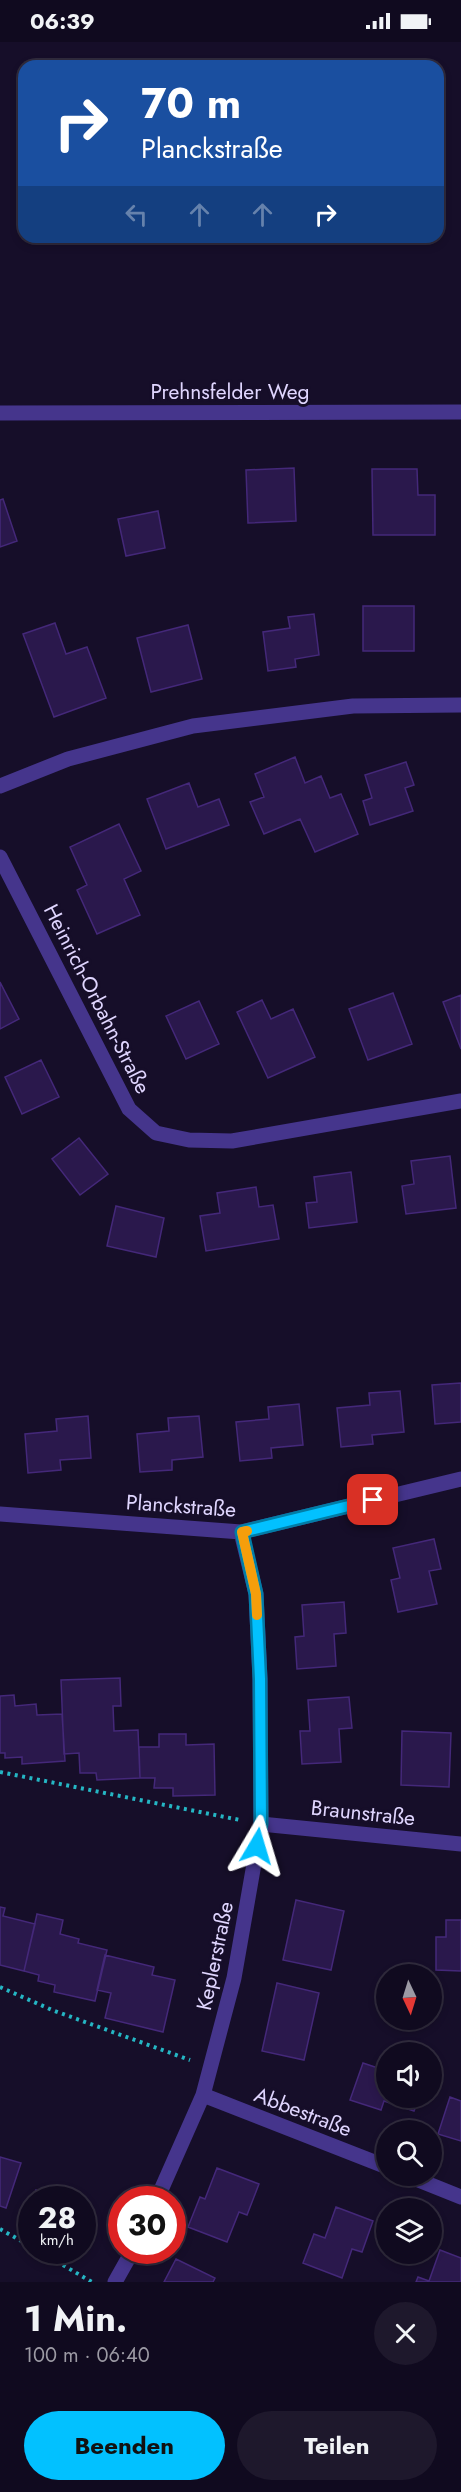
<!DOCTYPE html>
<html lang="de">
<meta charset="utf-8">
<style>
body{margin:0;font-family:Jost,sans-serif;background:#1e182c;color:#f1f3f6;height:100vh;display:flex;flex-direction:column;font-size:22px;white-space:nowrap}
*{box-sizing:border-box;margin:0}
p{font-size:20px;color:#9c9aa4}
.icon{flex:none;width:33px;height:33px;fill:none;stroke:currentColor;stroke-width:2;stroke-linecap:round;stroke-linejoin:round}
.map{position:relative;height:2240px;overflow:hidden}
.drawer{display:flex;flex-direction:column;background:#100a1f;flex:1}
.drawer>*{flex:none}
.guide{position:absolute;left:18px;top:18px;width:426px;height:183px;border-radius:18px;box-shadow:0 3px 9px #0003,0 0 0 2px #302b3d;background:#1a4fa0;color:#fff;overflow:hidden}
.needle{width:39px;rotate:176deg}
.buttons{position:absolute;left:376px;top:1922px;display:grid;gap:12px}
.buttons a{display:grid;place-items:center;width:66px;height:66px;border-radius:50%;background:#100a1f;box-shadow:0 3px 9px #0003,0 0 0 2px #302b3d;font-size:30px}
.speed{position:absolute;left:18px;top:2144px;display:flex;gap:12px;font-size:30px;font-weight:700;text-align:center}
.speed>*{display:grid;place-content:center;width:78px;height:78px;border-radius:50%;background:#100a1f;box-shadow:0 3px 9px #0003,0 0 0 2px #302b3d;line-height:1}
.speed small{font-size:15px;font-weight:400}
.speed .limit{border:9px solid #d22;background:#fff;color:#111}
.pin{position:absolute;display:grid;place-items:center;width:51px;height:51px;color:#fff;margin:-26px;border-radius:12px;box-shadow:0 3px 9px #0006}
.me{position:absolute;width:66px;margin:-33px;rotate:7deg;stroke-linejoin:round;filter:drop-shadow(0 0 4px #0008)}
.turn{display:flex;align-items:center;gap:21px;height:126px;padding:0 24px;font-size:27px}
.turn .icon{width:78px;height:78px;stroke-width:2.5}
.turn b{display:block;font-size:42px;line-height:51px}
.lanes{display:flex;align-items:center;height:57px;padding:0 24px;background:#0003;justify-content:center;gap:30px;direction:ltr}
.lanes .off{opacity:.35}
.round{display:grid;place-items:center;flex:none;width:63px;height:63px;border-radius:32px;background:#1e182c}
.summary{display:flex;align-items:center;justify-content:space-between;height:102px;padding:0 24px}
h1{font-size:36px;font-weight:700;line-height:45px}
.primary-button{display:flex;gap:12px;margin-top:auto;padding:12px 24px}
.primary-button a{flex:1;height:69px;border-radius:36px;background:#02c1ff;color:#111;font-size:24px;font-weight:700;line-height:69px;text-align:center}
.primary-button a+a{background:#1e182c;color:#f1f3f6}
.status{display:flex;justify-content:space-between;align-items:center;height:42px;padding:0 30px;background:#100a1f;direction:ltr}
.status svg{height:16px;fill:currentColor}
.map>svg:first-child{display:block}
.building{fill:#2a184c;stroke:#442879;stroke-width:1.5}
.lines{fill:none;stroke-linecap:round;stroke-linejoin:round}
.path{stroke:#25b6c4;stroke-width:4;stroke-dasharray:3 4.5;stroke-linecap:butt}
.minor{stroke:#45358c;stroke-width:15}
.route-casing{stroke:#017da6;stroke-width:15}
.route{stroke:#02c1ff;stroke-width:10}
.slow{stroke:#f59e0b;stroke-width:10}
.labels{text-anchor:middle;stroke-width:6;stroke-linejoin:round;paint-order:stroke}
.street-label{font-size:21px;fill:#e0d6ff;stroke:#160e29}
</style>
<div class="status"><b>06:39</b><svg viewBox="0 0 49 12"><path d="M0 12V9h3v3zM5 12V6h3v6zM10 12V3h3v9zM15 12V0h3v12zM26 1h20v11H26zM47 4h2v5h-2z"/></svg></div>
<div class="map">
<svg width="461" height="2240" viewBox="0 0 461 2240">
<rect width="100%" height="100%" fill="#160e29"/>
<path class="building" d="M294 426 296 479 248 481 246 428Z
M372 427H417L418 453H435V493H373Z
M3 457 17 499 0 505V458Z
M158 469 165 506 126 514 118 477Z
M363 564H414V609H363Z
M314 572 319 613 295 617 296 625 268 629 263 590 290 586 288 575Z
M55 581 66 612 87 605 106 656 54 675 23 592Z
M188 583 202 637 151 650 137 596Z
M295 715 305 741 321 734 330 756 341 752 358 792 315 810 300 777 264 792 250 760 264 755 255 732Z
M406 720 414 743 405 746 413 769 370 783 363 759 372 756 365 733Z
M189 741 198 765 219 757 229 783 166 807 147 757Z
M119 782 141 829 124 837 140 873 97 892 77 848 87 843 70 805Z
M0 940 19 977 0 987Z
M393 951 412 1002 368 1018 349 967Z
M461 953V1007L443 960Z
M262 958 271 977 293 967 315 1015 268 1036 237 970Z
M199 959 219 1002 186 1017 166 974Z
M41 1018 59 1055 22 1072 5 1035Z
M79 1096 108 1132 80 1153 52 1117Z
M450 1114 456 1166 406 1172 402 1144 414 1142 411 1119Z
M351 1130 357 1180 309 1186 306 1161 317 1160 314 1135Z
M256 1145 259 1165 273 1163 279 1197 206 1209 200 1174 220 1171 217 1151Z
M116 1164 164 1176 156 1215 107 1204Z
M461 1341V1380L435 1382 432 1343Z
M400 1349 404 1390 372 1393 373 1402 341 1405 337 1366 370 1363 369 1351Z
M299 1362 303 1403 271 1406 272 1416 240 1419 236 1380 269 1377 268 1365Z
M88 1374 91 1416 60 1418 61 1428 28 1431 25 1392 57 1389 56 1377Z
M199 1374 203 1415 172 1418V1428L140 1430 137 1392 169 1389 168 1376Z
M434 1497 441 1527 429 1529 437 1562 398 1570 391 1538 400 1536 393 1506Z
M344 1560 346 1591 334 1592 336 1624 297 1627 295 1595 304 1594 302 1563Z
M120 1636 121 1664H113L114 1689 138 1688 140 1736 97 1738 96 1731H80L79 1711 64 1712 61 1638Z
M14 1653 15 1664 36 1662 37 1673 62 1672 65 1719 22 1722V1715L5 1716V1711H0V1654Z
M349 1655 352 1686 339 1687 341 1720 302 1722 300 1689H310L308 1658Z
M402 1689 451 1691 449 1745 401 1743Z
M159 1692H186V1703L214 1702 215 1753 173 1754V1746H154L155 1736H140L139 1705H159Z
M296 1858 344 1869 331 1928 283 1918Z
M0 1865 5 1866 3 1874 35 1882 24 1929 0 1923Z
M37 1872 63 1878 60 1892 79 1897 78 1901 107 1908 95 1959 54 1950 55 1943 38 1939 39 1933 24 1929Z
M446 1878H461V1929L436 1928V1895H446Z
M105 1913 154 1925 152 1933 175 1938 163 1990 105 1976 111 1951 97 1948Z
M277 1941 319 1951 304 2018 262 2009Z
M363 2021 387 2029V2055H419L414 2069 384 2059 381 2068 350 2058Z
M450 2055 461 2059V2099L438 2092Z
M0 2115 21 2121 6 2166 0 2164Z
M217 2126 259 2142 247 2173 239 2170 227 2200 188 2185 200 2155 205 2157Z
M36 2148 60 2157H32Z
M32 2160V2196L20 2191Z
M336 2165 373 2179 362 2210 352 2207 342 2236 303 2221 314 2192 325 2196Z
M82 2166 92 2170 82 2196Z
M440 2208 461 2216V2240H416L418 2235 429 2239Z
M176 2217 215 2236 213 2240H164Z"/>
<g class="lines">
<path class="path" d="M0 1730 240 1778
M0 1945 52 1968 190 2018
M0 2187 32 2205
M37 2208 92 2240"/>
<path class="minor" d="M0 371 461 370
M0 744 68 717 193 684 353 664 461 663
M0 815 129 1067 156 1091 189 1098 232 1099 461 1059
M0 1472 241 1490 461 1437
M261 1782 461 1802
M203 2053 387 2125
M406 2133 461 2155
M157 2157 203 2053 234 1936 261 1782 260 1637 256 1552 241 1490
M115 2240 133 2208"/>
</g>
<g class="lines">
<g class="route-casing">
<path id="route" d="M257 1804 261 1782 260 1637 256 1552 242 1490 373 1458"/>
</g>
<use href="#route" class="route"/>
<path class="slow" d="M247 1489 242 1490 256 1552 257 1573"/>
</g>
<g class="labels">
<g class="street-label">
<text x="230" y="357">Prehnsfelder Weg</text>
<text transform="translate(97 957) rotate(63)" y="7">Heinrich-Orbahn-Straße</text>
<text transform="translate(181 1464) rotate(4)" y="7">Planckstraße</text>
<text transform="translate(363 1771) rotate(6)" y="7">Braunstraße</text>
<text transform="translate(215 1914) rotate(-78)" y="7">Keplerstraße</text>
<text transform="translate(303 2070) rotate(21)" y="7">Abbestraße</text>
</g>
</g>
</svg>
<div class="buttons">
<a><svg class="needle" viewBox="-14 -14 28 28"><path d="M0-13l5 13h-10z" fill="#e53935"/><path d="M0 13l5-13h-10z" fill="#9c9aa4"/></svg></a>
<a><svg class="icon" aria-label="sound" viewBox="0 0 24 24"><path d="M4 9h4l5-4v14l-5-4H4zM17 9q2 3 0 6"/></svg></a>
<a><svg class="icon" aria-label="search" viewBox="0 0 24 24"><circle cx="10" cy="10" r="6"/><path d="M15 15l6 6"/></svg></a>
<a><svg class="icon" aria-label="layers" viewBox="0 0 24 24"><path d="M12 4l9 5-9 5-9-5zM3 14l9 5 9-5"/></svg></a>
</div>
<div class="speed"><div>28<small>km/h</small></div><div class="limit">30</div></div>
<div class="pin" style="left:373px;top:1458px;background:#d93025"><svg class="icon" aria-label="arrive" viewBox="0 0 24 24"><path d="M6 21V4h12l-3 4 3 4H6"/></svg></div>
<svg class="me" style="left:257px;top:1804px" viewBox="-20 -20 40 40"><path d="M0-17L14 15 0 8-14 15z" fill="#02c1ff" stroke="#fff" stroke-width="4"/></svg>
<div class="guide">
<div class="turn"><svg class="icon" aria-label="right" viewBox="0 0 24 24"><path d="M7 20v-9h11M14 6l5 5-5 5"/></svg><div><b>70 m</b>Planckstraße</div></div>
<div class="lanes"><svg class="icon off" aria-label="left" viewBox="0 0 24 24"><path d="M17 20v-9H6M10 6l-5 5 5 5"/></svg><svg class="icon off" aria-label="ahead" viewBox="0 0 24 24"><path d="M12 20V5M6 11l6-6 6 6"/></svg><svg class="icon off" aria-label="ahead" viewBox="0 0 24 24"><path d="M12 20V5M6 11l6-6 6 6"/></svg><svg class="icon" aria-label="right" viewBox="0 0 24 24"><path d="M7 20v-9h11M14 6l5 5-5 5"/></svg></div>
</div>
</div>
<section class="drawer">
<div class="summary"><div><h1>1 Min.</h1><p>100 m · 06:40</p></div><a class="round"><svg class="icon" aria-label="close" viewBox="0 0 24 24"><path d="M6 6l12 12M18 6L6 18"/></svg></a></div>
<div class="primary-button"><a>Beenden</a><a>Teilen</a></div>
</section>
